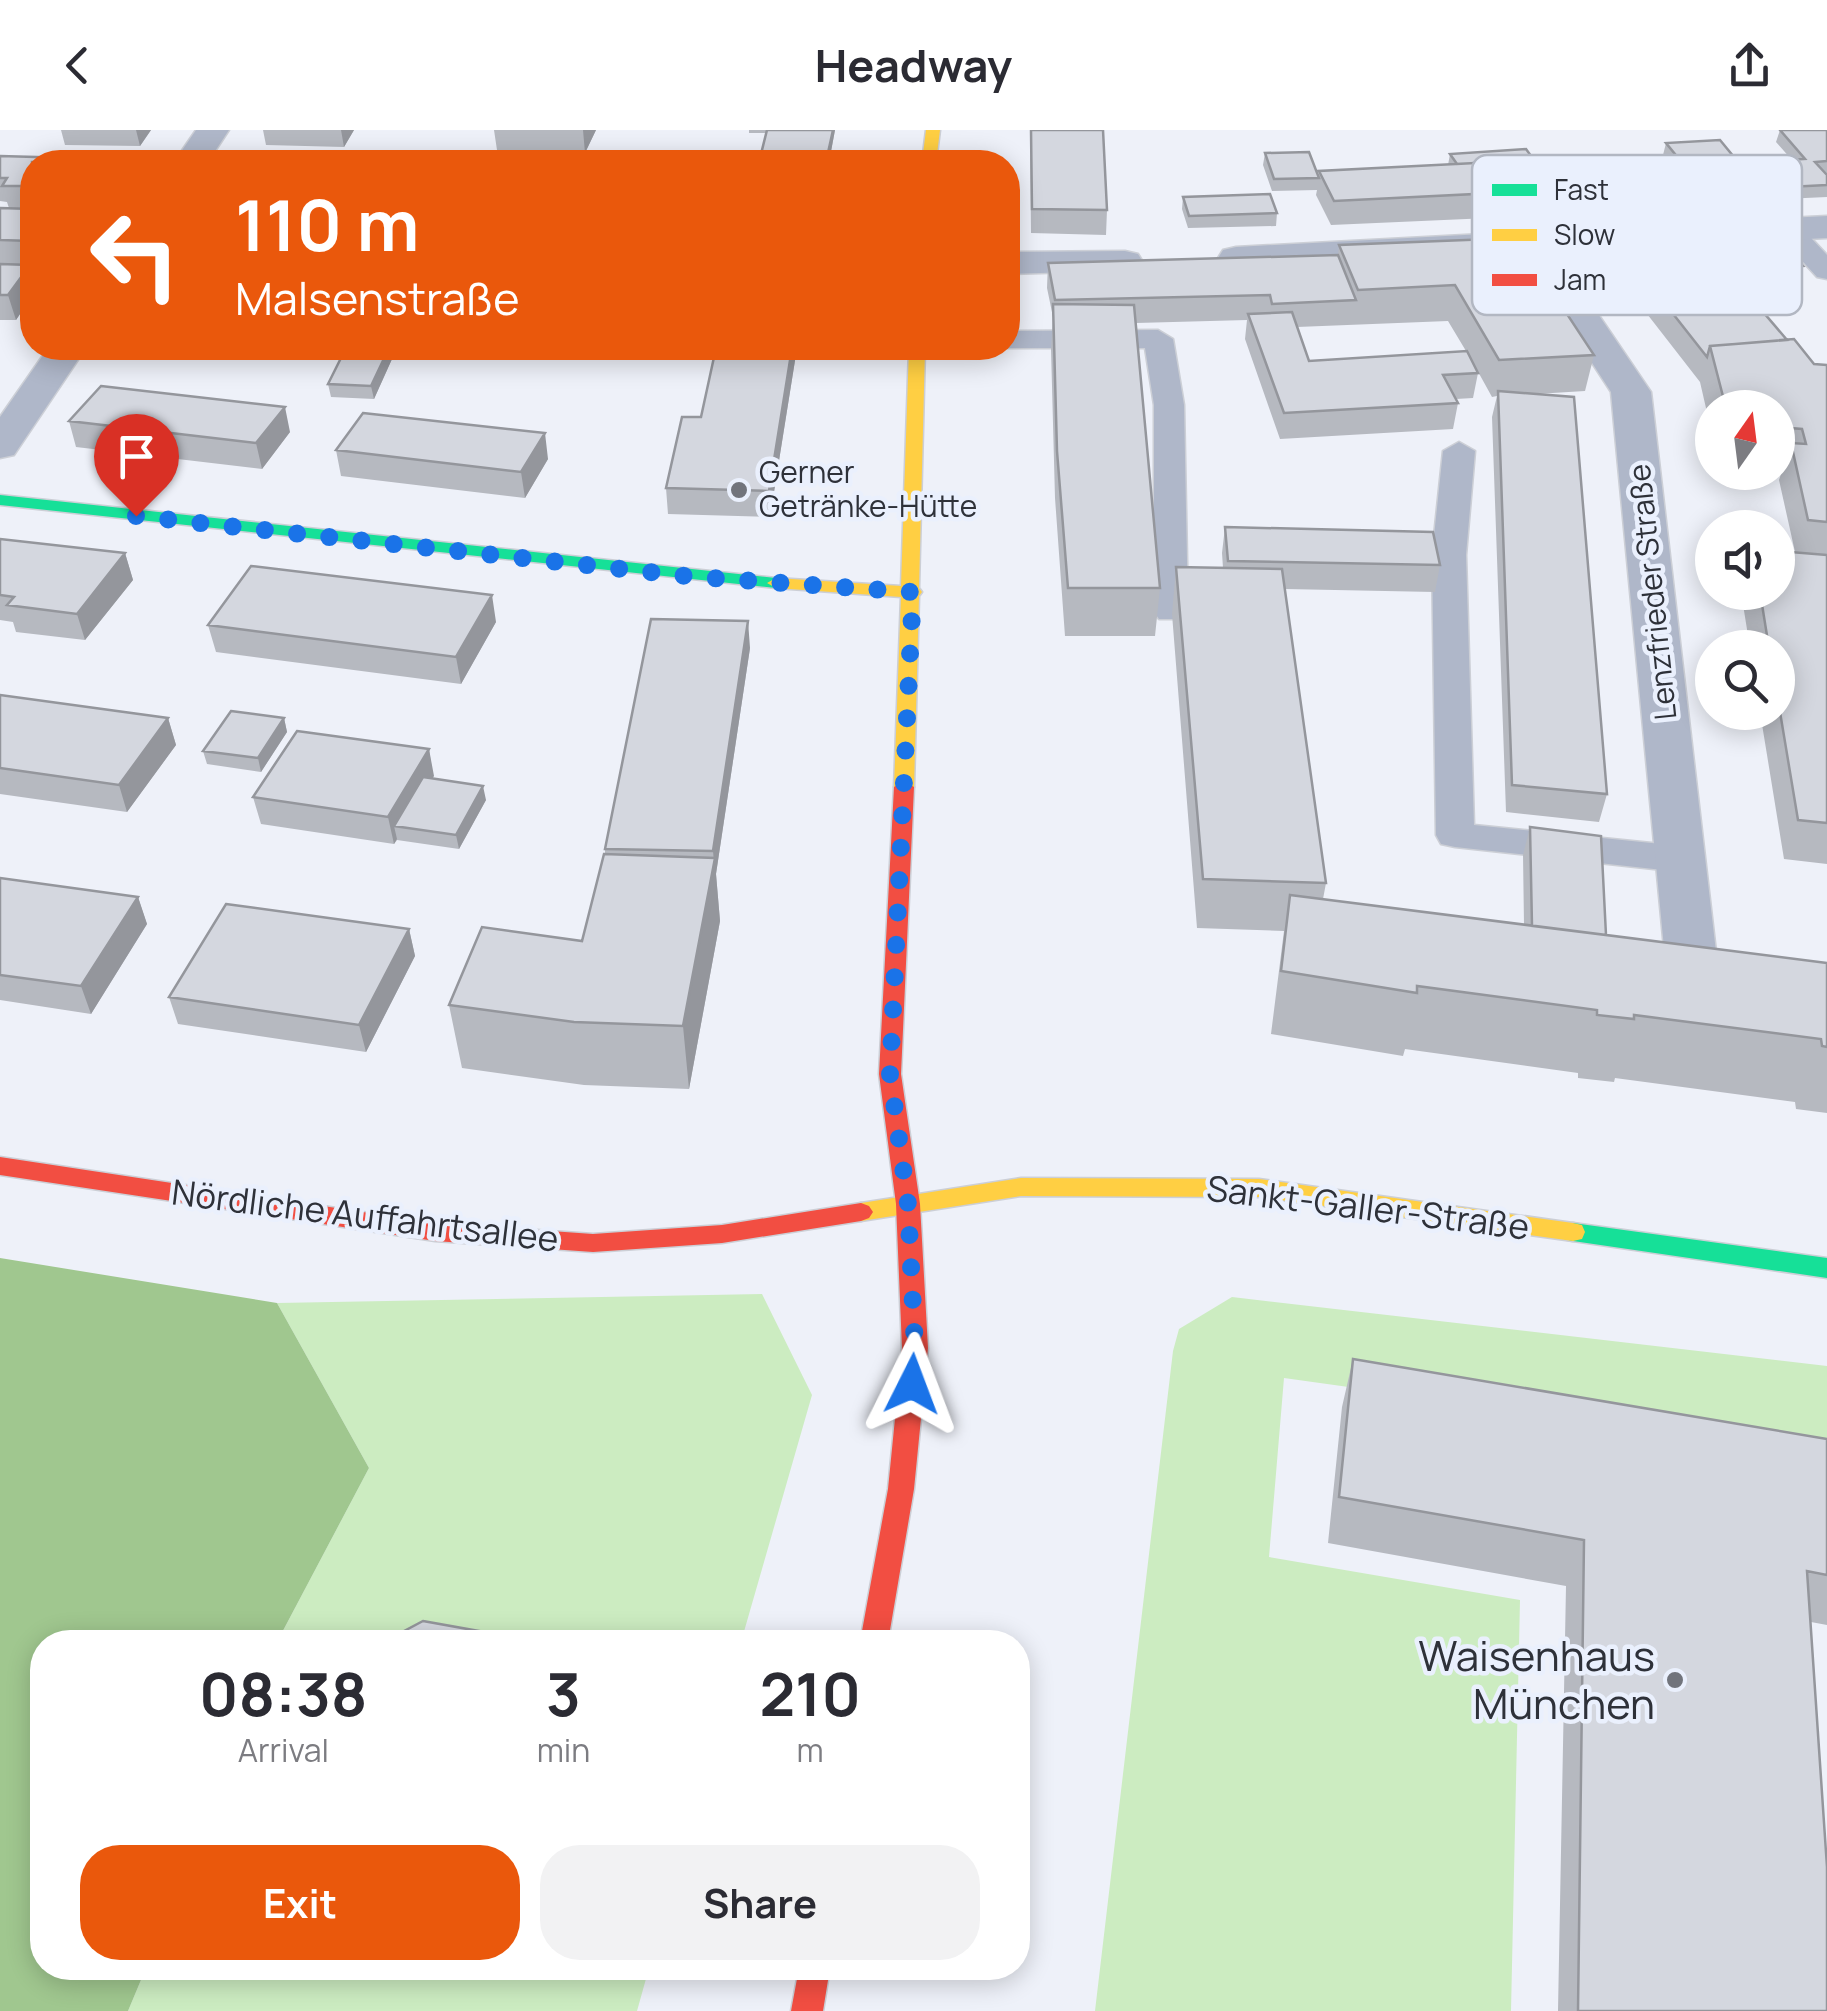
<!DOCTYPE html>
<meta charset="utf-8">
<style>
body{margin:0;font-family:Manrope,sans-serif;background:#f2f2f3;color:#2b2b33;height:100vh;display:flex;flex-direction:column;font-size:38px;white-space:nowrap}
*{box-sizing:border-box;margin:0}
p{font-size:32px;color:#7c7c81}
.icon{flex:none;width:55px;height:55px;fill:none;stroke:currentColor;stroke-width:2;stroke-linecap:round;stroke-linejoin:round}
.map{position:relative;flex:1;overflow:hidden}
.details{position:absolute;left:30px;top:1500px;width:1000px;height:350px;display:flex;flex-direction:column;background:#fff;border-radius:40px;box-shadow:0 5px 25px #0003}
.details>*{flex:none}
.top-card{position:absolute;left:20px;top:20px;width:1000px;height:210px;border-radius:40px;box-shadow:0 5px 25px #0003;background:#ea580c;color:#fff;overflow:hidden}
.needle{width:65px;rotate:14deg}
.tools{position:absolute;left:1695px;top:260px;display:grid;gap:20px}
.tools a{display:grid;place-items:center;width:100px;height:100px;border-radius:50%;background:#fff;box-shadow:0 5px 25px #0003;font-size:50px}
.pin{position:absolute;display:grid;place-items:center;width:85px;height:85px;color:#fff;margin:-102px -42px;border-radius:50% 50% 50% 0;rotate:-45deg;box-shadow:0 0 10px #0007}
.pin .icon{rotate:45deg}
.me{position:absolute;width:110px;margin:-55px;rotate:3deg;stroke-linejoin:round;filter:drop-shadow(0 0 8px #0008)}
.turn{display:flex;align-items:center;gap:35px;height:210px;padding:0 50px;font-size:45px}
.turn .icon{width:130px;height:130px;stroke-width:2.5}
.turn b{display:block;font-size:70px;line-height:85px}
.eta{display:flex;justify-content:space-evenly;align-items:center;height:170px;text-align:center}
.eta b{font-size:60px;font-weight:700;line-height:70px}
.button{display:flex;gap:20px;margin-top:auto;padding:20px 50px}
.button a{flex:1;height:115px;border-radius:40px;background:#ea580c;color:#fff;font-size:40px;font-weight:700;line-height:115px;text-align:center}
.button a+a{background:#f2f2f3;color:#2b2b33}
header{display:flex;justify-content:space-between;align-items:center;height:130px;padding:0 50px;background:#fff;font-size:45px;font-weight:700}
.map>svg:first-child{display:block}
.green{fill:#ccecc1}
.water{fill:#a0c78f}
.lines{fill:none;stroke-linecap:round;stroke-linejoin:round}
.lane-casing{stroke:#cccfd6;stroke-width:3}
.street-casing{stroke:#cccfd6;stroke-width:3}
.fast-casing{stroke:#cccfd6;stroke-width:3}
.slow-casing{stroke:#cccfd6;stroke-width:3}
.jam-casing{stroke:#cccfd6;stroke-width:3}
.lane{fill:#afb7c9;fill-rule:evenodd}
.street{fill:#afb7c9;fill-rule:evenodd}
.fast{fill:#16e098;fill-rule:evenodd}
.slow{fill:#ffcf43;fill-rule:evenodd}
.jam{fill:#f24e42;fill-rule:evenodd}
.wall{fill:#b6b9c0;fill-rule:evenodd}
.shaded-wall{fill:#94969c}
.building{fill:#d4d7df;stroke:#94969c;stroke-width:2.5}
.route{stroke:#1a73e8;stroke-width:18;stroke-dasharray:0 32.4}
.poi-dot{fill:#71747c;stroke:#eaf0fd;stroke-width:4}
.labels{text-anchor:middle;stroke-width:9;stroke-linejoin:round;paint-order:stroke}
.far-poi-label{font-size:30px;fill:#2e3139;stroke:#eaf0fd;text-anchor:start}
.far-street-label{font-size:30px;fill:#2e3139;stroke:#eaf0fd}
.street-label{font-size:35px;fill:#2e3139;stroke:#eaf0fd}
.near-poi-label{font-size:42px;fill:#2e3139;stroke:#eaf0fd;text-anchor:end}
.key{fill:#eaf0fd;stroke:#b2b7c2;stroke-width:2.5}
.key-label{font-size:28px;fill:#2e3139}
</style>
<header><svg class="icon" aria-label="back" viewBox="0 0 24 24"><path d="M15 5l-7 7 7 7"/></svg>Headway<svg class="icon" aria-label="share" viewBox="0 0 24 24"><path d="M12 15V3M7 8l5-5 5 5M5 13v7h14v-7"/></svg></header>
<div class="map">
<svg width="1827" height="1881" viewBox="0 0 1827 1881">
<rect width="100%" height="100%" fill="#eef1f9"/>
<path class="green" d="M762 1164 812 1265 741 1512H277L369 1338 277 1173Z
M1232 1167 1827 1236V1324L1284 1248 1269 1427 1520 1470 1511 1881H1095L1173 1221 1179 1199Z
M146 1838H649L637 1881H128Z"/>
<path class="water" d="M0 1128 277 1173 369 1338 277 1512H42V1838H146L128 1881H0Z"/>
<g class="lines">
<g class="lane-casing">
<path id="lane" d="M1787 91 1797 93 1827 125V149L1817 147 1773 99Z
M1158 200 1173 209 1184 275 1188 482 1183 489H1159L1154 482V275L1145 218H1003H1008V201Z
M1459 312 1475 321 1466 425 1474 695 1681 716 1695 720 1700 729 1695 738 1681 742 1455 717 1441 714 1436 705 1432 425 1443 321Z"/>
</g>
<g class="street-casing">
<path id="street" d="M196 0H229L208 32H174Z
M1827 86V108L1556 122 1651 262 1718 839 1711 852 1692 857 1673 852 1666 839 1611 262 1521 124 1236 139 1223 136 1218 128 1223 120 1236 117Z
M1125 121 1138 124 1143 132 1138 140 1008 144V122Z
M48 218H86L14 325 0 328V287Z"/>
</g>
<g class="fast-casing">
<path id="fast" d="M0 365 776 448 785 453 776 458 0 375Z
M1573 1093 1827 1128V1148L1573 1111 1564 1109 1561 1102 1564 1095Z"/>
</g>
<g class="slow-casing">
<path id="slow" d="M926 0H940L936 32H922Z
M909 218H925L919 458 922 462 919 466 914 657 904 663 894 657 901 467 776 458 767 453 776 448 901 456Z
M1021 1048 1259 1049 1573 1093 1582 1095 1585 1102 1582 1109 1573 1111 1259 1067 1021 1066 861 1091 853 1088 849 1082 853 1076 861 1073Z"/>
</g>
<g class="jam-casing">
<path id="jam" d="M904 651 914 657 901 944 920 1074 928 1218 914 1359 888 1512H860L888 1359 902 1218 896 1074 879 944 894 657Z
M0 1027 435 1093 593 1104 722 1095 861 1073 869 1076 873 1082 869 1088 861 1091 722 1113 593 1122 435 1111 0 1045Z
M799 1838H830L823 1881H791Z"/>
</g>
<use href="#lane" class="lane"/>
<use href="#street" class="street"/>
<use href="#fast" class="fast"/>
<use href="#slow" class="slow"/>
<use href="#jam" class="jam"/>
</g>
<path class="wall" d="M61 0H151L140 16 65 15Z
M263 0H354L344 17 266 15Z
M494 0H596L585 23 497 20Z
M749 0H835L829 32H759L766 3H749Z
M1030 0H1103L1107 80 1106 105 1031 103Z
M1780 0H1827V43H1825L1827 45V67L1765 70 1744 44 1747 32 1792 30 1776 12Z
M1666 13 1738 32 1735 44 1683 47 1696 62 1693 75 1551 83 1529 53 1530 48 1486 51 1494 63 1489 88 1331 95 1316 65 1317 60 1272 61 1263 35 1265 23 1318 47 1319 41 1448 35 1450 24 1617 36 1669 32 1663 25Z
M0 26 32 32V135H30L32 144V166L16 190H0V78H9L7 72 0 71Z
M1183 67 1277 83 1276 96 1188 98 1182 79Z
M1517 108 1594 225 1585 261 1536 264 1607 664 1599 692 1506 682 1492 287 1497 266 1492 267 1476 238 1478 243 1473 268 1456 269 1458 273 1453 299 1280 309 1245 209 1247 190 1136 193 1160 458 1155 506H1065L1055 368 1051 219 1053 187 1047 158 1048 133 1338 125 1339 115ZM1448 191 1466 221 1309 231 1297 197Z
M1615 110 1803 136 1796 161 1748 164 1787 210 1814 234 1827 235V734L1784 729 1760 582H1778V518H1750L1741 462H1778L1795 422 1779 350 1784 335H1778V278H1712V304L1700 252 1609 135Z
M136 218H248L244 224 137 220Z
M439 218H559L556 223Z
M716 218H797L770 387 668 384 666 358 701 287Z
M392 229 374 269 331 267 328 254Z
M69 291 290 302 262 339 76 317Z
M336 320 548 329 525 368 341 346Z
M1225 397 1440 435 1435 462 1285 459 1326 753 1323 769 1524 795 1523 725 1530 697 1606 805 1827 833V983L1796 979 1795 972 1615 948 1614 952 1578 948V943L1405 919 1403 926 1271 904 1284 801 1197 798 1172 484 1176 437 1223 438 1222 423Z
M0 409 125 423 133 450 85 510 16 502 13 492 0 490Z
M496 492 461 554 216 522 208 495Z
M750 518 716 744 720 791 689 959 584 955 462 938 449 875 582 811 605 724V719Z
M0 565 168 588 176 615 127 682 0 664Z
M284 588 287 602 261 642 207 634 203 621Z
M429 619 433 648 486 670 459 719 397 710 394 714 261 694 253 667Z
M0 748 138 767 147 794 91 884 0 870Z
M409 799 415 826 366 922 178 894 169 867Z
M1353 1229 1827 1309V1495L1811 1492 1827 1881H1558L1566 1456 1328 1413 1342 1277Z"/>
<path class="shaded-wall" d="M136 0H151L140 16Z
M341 0H354L344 17Z
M583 0H596L585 23Z
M833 0H835L829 32H826Z
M30 135 32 144V166L16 190 8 165Z
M390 218 392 229 374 269 371 256Z
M792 218H797L770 387 769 361Z
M285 277 290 302 262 339 256 313Z
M545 303 548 329 525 368 521 342Z
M125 423 133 450 85 510 77 484Z
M492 465 496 492 461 554 456 527Z
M748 491 750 518 716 744 720 791 689 959 683 896 714 732 713 721Z
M168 588 176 615 127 682 119 655Z
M284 588 287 602 261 642 258 628Z
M429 619 434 646 404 697 394 696 397 709 394 714 388 687Z
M483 656 486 670 459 719 456 705Z
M138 767 147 794 91 884 81 856Z
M409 799 415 826 366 922 359 895Z"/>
<path class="building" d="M767 0H833L826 32H759Z
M1031 0H1103L1107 80 1032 79Z
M1780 0H1827V31L1815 32 1827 45V55L1768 58 1747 32 1805 29Z
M1720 10 1738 32 1684 35 1666 13Z
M1526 19 1534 30 1533 36 1479 40 1475 33 1457 34 1450 24Z
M1309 22 1319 48 1274 49 1265 23Z
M0 26 107 29 104 32H32V56H2L7 48H0Z
M461 29 534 32H460Z
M1475 33 1494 63 1334 71 1319 41Z
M1270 64 1277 83 1189 86 1183 67Z
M0 78 32 79V111L0 110Z
M1770 99 1803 136 1729 142 1787 210 1710 216 1707 227 1615 110Z
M1517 108 1594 225 1499 230 1455 155 1358 160 1339 115Z
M1338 125 1356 170 1272 174 1270 165 1055 170 1048 133Z
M0 134 30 135 8 165H0Z
M1053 174 1134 175 1160 458H1068L1057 321Z
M1292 182 1309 231 1467 221 1478 243 1443 245 1458 273 1284 283 1248 184Z
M1794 209 1814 234 1827 235V392L1808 390 1791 313 1806 314 1802 299 1778 297V278H1726L1710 216Z
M346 218H389L371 256 328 254Z
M716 218H792L769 361 666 358 682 287H701Z
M101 256 285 277 256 313 69 291Z
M1498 261 1574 267 1607 664 1512 655Z
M363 283 545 303 521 342 336 320Z
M1225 397 1433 402 1440 435 1228 431Z
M0 409 125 423 77 484 7 475 14 467 0 465Z
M1778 421 1827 425V693L1798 690 1778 570V518H1769L1760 462H1778Z
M251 436 492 465 456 527 208 495Z
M1176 437 1282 439 1326 753 1203 749Z
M651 489 748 491 713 721 605 719Z
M0 565 168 588 119 655 0 638Z
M231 581 284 588 258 628 203 621Z
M297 601 429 619 388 687 253 667Z
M423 647 483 656 456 705 394 696Z
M1530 697 1601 706 1606 805 1532 796Z
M604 724 715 728 683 896 574 892 449 875 482 797 582 811Z
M0 748 138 767 81 856 0 845Z
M1290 765 1827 833V917L1822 916 1821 909 1634 885V889L1597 885V880L1417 856V863L1281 841Z
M226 774 409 799 359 895 169 867Z
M1353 1229 1827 1309V1445L1807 1441 1827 1737V1881H1578L1584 1410 1339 1367Z
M423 1491 540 1512H390L393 1507Z"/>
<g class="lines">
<path class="route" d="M136 386 696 447 913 462 890 944 908 1074 915 1218 912 1254"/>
</g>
<g class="poi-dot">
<circle cx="739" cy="360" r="10"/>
<circle cx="1675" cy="1550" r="10"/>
</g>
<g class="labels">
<g class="far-poi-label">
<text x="759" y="353">Gerner<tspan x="759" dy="34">Getränke-Hütte</tspan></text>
</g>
<g class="far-street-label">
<text transform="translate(1653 462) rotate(-96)" y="10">Lenzfrieder Straße</text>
</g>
<g class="street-label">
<text transform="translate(1368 1078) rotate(7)" y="12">Sankt-Galler-Straße</text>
<text transform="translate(365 1086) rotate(7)" y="12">Nördliche Auffahrtsallee</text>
</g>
<g class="near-poi-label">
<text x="1655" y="1541">Waisenhaus<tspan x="1655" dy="48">München</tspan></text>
</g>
</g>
<rect x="1472" y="25" width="330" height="160" rx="15" class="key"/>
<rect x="1492" y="54" width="45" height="12" fill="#16e098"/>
<rect x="1492" y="99" width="45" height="12" fill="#ffcf43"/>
<rect x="1492" y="144" width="45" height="12" fill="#f24e42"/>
<g class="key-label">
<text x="1554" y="70">Fast</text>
<text x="1554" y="115">Slow</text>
<text x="1554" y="160">Jam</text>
</g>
</svg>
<div class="tools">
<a><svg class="needle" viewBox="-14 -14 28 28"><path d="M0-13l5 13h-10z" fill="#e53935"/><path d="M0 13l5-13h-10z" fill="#7c7c81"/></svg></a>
<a><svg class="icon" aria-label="sound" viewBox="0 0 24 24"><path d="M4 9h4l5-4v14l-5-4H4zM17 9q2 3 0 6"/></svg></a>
<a><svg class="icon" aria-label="search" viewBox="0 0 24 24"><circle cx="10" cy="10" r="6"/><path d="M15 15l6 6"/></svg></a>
</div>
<div class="pin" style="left:136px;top:386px;background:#d93025"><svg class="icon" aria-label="arrive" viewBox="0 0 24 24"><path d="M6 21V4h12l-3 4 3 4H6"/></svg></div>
<svg class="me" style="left:912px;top:1254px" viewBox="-20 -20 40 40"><path d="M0-17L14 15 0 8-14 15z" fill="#1a73e8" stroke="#fff" stroke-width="4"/></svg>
<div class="top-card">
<div class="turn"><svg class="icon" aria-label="left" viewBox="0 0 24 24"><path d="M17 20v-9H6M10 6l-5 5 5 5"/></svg><div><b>110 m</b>Malsenstraße</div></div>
</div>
<section class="details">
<div class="eta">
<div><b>08:38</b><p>Arrival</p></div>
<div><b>3</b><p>min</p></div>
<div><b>210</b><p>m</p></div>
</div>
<div class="button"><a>Exit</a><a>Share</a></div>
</section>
</div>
